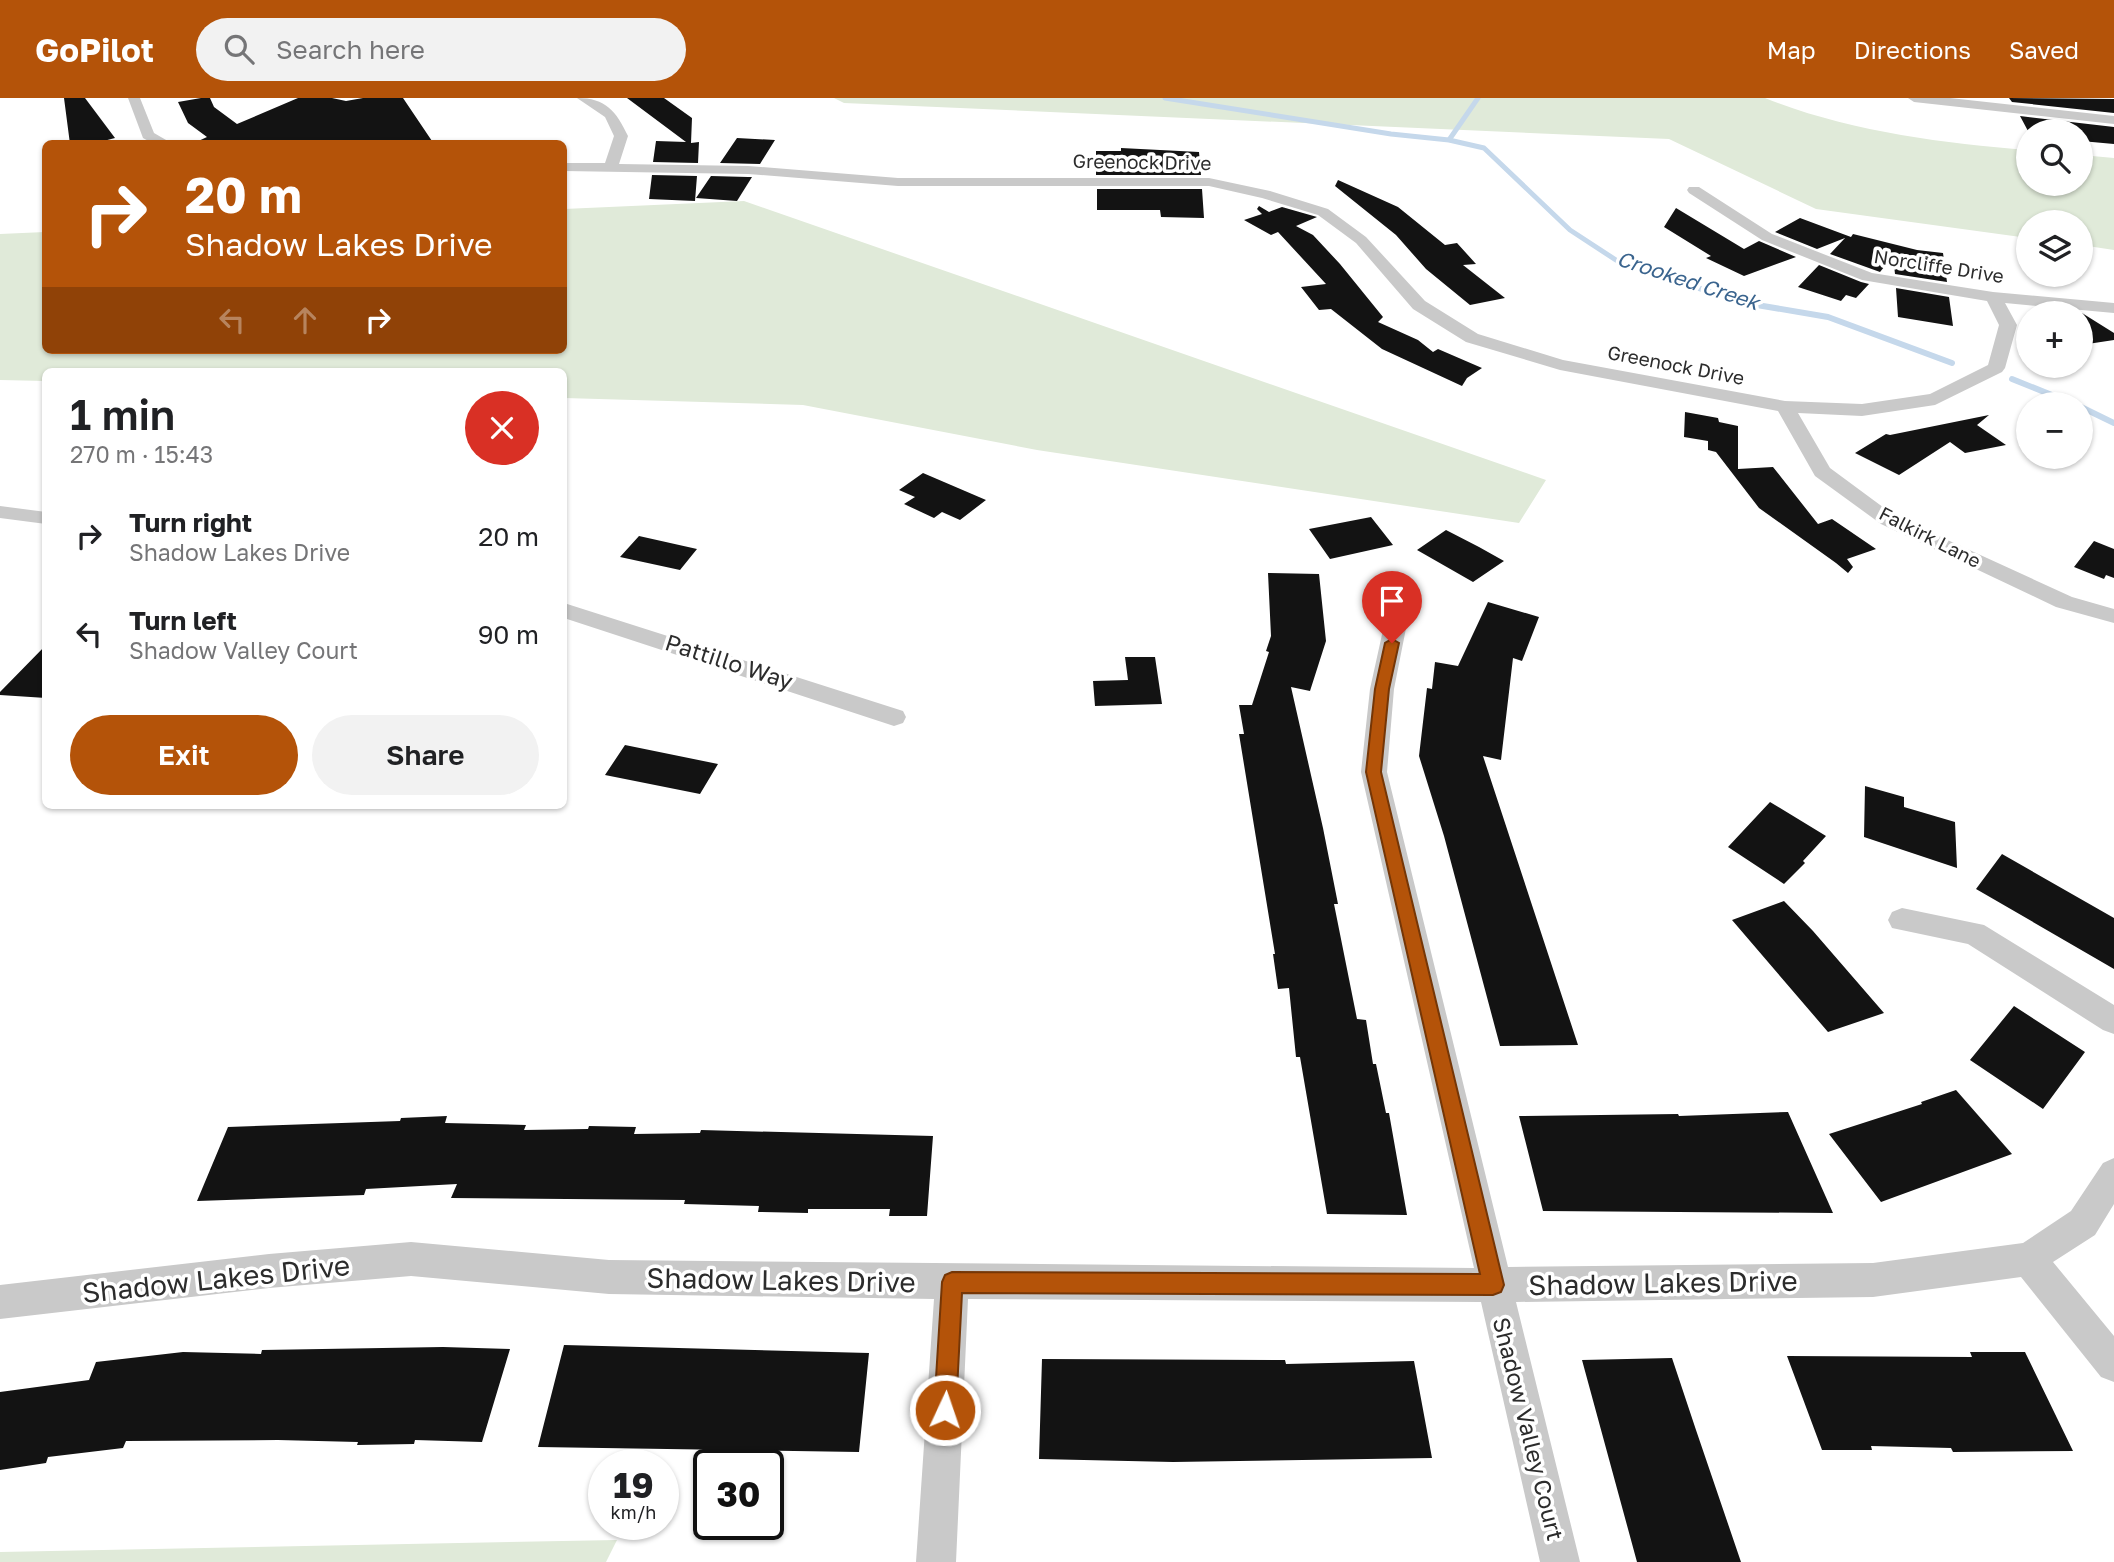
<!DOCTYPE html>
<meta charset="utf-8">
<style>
body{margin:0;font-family:"Golos Text",sans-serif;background:#f2f2f2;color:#202124;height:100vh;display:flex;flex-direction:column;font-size:26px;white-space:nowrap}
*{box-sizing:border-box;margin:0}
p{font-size:23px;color:#757577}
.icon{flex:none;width:38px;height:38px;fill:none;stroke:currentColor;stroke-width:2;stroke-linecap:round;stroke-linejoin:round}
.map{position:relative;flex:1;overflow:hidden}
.drawer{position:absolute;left:42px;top:270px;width:525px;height:441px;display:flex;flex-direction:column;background:#fff;border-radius:10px;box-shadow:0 2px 5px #0004}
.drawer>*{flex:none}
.top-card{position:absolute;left:42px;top:42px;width:525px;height:214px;border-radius:10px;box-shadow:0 2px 5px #0004;background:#b45309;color:#fff;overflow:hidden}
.fabs{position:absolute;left:2016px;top:21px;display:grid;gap:14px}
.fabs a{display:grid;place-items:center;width:77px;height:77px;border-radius:50%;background:#fff;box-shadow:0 2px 5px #0004;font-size:35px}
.speed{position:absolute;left:588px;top:1351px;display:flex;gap:14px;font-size:35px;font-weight:700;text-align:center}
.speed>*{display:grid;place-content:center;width:91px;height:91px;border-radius:50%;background:#fff;box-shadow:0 2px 5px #0004;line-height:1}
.speed small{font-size:18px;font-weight:400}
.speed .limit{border:4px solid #111;border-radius:10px;background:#fff;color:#111}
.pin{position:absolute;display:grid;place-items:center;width:60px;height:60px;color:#fff;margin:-72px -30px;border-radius:50% 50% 50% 0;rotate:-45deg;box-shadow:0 0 7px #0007}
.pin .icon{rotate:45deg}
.me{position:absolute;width:77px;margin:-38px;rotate:3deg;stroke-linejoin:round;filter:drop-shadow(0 0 5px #0008)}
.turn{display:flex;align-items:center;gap:24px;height:147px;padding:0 28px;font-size:32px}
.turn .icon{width:91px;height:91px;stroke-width:2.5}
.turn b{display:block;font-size:49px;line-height:60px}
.lanes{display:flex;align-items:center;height:66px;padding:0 28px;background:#0003;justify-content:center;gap:35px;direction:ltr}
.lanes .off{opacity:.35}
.round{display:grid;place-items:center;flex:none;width:74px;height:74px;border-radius:37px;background:#f2f2f2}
.headline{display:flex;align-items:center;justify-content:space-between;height:119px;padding:0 28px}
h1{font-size:42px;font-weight:600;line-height:52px}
.primary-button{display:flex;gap:14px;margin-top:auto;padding:14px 28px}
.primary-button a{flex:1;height:80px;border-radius:42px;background:#b45309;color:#fff;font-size:28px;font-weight:600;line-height:80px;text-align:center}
.primary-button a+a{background:#f2f2f2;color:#202124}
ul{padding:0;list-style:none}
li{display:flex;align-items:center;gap:21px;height:98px;padding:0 28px}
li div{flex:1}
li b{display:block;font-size:26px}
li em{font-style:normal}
header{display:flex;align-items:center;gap:42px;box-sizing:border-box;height:98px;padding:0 35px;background:#b45309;color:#fff}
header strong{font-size:33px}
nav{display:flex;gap:38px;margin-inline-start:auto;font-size:24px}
.search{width:490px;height:63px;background:#f2f2f2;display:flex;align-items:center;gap:18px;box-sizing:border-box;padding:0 24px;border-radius:38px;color:#757577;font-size:26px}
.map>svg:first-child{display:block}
.green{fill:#e0ead9}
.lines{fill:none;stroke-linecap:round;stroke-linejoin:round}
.stream-far1{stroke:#c5d8eb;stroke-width:5}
.stream{stroke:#c5d8eb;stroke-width:6}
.building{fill:#131313}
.minor{fill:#c9c9c9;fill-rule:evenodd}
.route{fill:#b45309;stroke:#753606;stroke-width:2}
.labels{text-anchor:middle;stroke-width:7;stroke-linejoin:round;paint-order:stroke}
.far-street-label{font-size:19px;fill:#2c2c2c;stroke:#fff}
.far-water-label{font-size:21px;font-style:italic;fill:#3a648e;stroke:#fff}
.street-label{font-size:23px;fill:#2c2c2c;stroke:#fff}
.near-street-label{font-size:28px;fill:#2c2c2c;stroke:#fff}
</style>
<header>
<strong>GoPilot</strong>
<div class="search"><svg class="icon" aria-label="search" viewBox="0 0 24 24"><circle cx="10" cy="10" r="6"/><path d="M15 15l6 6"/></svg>Search here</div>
<nav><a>Map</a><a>Directions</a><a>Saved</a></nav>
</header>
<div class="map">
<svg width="2114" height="1464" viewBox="0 0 2114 1464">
<rect width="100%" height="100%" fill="#fff"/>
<path class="green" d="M834 0H1765C1847 33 1940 45 2028 52V86H2081V57L2114 60V152L2081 147V124H2028V140L1816 111 1669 41 844 5Z
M744 103 1546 382 1519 425 1037 352 803 307 564 300V273H46L45 283 0 282V136L45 134 46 252H564V111Z
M617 1442 606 1464H0V1454Z"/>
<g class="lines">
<path class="stream-far1" d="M1165 0 1391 36 1449 42 1484 50 1570 132 1622 166 1665 179
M1449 42 1478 0"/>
<path class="stream" d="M1659 178 1751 206 1828 219 1952 265
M2012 281 2074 306
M2081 309 2114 325"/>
</g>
<path class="building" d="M64 0H85L115 40 92 46H70Z
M201 0H210L214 9 237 26 298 0H332L346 3 363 0H403L434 46H192L207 39 188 25 178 4Z
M627 0H664L692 20 691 45 699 44 698 65 653 64 656 43 686 44Z
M2009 0 2114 1V15L2012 4Z
M2020 18 2114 29V46L2081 43V33H2028Z
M737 40 775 42 760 66 720 65Z
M1121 50 1199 54 1201 77H1096V53H1121Z
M652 77 697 78 695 103 649 101Z
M711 78 748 79H752L737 103 696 100Z
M1338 82 1398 109 1445 147 1457 145 1476 166 1463 167 1505 200 1470 207 1426 171 1396 137 1335 88Z
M1097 91H1202L1204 120 1161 119 1160 112H1097Z
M1259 108 1269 114 1282 109 1317 119 1296 128 1313 137 1340 166 1383 219 1378 224 1418 242 1433 254 1438 251 1482 270 1467 280 1462 288 1382 251 1331 211 1319 212 1301 189 1326 186 1278 134 1271 137 1244 122 1262 116 1257 111Z
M1676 110 1744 151 1759 143 1796 159 1744 178 1706 160 1711 158 1664 129Z
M1800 120 1851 139 1853 136 1917 152 1943 155 1947 184 1895 176 1893 158 1880 174 1830 156 1845 140 1817 151 1775 134Z
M1819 167 1861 184 1869 186 1856 200 1846 197 1841 203 1798 189Z
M1896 190 1949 199 1953 228 1898 219Z
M2082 215 2114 235V242L2081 247Z
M1685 314 1718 320 1719 324 1738 328V371L1773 369 1818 426 1832 421 1876 451 1847 461 1853 469 1848 475 1836 465 1759 410 1716 354 1708 352V343L1684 339Z
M1989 317 1977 327 2006 347 1965 355 1950 344 1899 377 1855 355 1886 336 1890 337Z
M923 375 986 402 960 422 942 414 934 420 904 406 915 399 899 392Z
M1371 419 1393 447 1330 461 1309 431Z
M1446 432 1479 449 1504 463 1473 484 1417 452Z
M639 438 697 451 680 472 620 459Z
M2094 443 2114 451V480L2106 477 2104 481 2074 469Z
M1268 475 1319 476 1326 543 1310 593 1291 589 1323 730 1338 806H1334L1357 921 1366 922 1373 966H1376L1386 1015H1389L1407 1117 1327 1116 1300 959H1296L1289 890 1278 891 1273 856H1275L1239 636H1244L1239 607H1252L1269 554 1266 553 1271 538Z
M1488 504 1539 519 1522 563 1513 560 1501 662 1483 658 1578 947 1500 948 1444 738 1419 658 1427 590 1432 591 1435 564 1458 568Z
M46 547V600L0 597V594Z
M1125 559H1155L1162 606 1095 608 1093 583 1128 582Z
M625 647 718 666 700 696 605 677Z
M1865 688 1904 699V709L1955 724 1957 770 1864 739Z
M1770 704 1826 738 1803 763 1805 765 1784 786 1728 749Z
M2002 756 2114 820V871L1976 791Z
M1784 803 1813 833 1884 915 1828 934 1732 822Z
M2014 908 2085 954 2043 1011 1970 962Z
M1956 992 2012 1056 1881 1104 1829 1036 1922 1006 1921 1004Z
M1788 1014 1833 1115 1543 1113 1519 1018 1678 1016 1679 1018Z
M447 1018 445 1025 526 1027 524 1032 588 1031 589 1028 636 1029 634 1036 700 1035 701 1032 933 1038 927 1118H889L890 1111H808V1115L758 1114 759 1108 684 1106 685 1102 451 1100 457 1086 366 1091 364 1097 197 1103 228 1029 400 1023 401 1020Z
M564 1247 869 1255 859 1354 538 1349Z
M443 1249 510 1251 482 1344 415 1342 414 1346 357 1347 358 1344 278 1342 126 1343 123 1350 48 1359 46 1365 0 1372V1294L89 1282 96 1264 183 1254 261 1256 262 1252Z
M1970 1254H2025L2073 1353 1953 1354 1951 1350 1871 1348 1872 1352H1822L1787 1258 1972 1259Z
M1672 1260 1696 1332 1741 1464H1637L1582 1262Z
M1042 1261 1285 1262 1286 1266 1414 1263 1432 1360 1173 1364 1039 1361Z"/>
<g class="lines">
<path class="minor" d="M128 0H140L154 35 173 46H154L143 40Z
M577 0C606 0 616 13 628 38L619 66 748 68 898 80H1209L1270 93 1328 111 1366 139 1425 203 1478 236 1563 262 1785 303 1862 306 1930 296 1988 267 1999 227 1987 203 1862 182 1762 142 1689 95 1687 92 1689 89H1699L1772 136 1872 175 1993 194 2114 205V215L2005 205 2017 227 2005 270 2002 274 1935 307 1862 318 1798 315 1830 370 1895 418 2072 499 2114 511V525L2056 509 1881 426 1815 378 1778 313 1560 272 1466 244 1413 211 1356 145 1318 117 1262 100 1209 88H898L748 76 564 73V65H605L614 38 605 19Z
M1908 0H1950L2114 18V26L1914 4Z
M0 408 46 414V426L0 420Z
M1401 493 1409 495 1412 500 1394 591 1387 674 1508 1169 1873 1165 2023 1145 2071 1113 2103 1065 2114 1060V1106L2095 1137 2053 1164 2114 1238V1284L2101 1279 2021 1179 1873 1199 1516 1204 1580 1464H1540L1481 1204 968 1201 956 1464H916L934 1201 609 1196 411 1178 269 1190 0 1221V1187L269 1156 411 1144 609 1162 1474 1170 1361 674 1370 591 1390 500 1393 495Z
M564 505 903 613 906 619 903 625 894 628 564 520Z
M1902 810 1984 827 2114 907V936L2103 932 1968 846 1892 830 1888 822 1892 814Z"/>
</g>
<path class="route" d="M1392 541 1399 545 1389 591 1381 674 1504 1187 1501 1194 1493 1197 962 1195 956 1312 953 1320 945 1323 937 1320 934 1312 942 1184 945 1177 952 1174 1480 1176 1366 674 1375 591 1385 545Z"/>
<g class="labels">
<g class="far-street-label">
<text transform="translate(1142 64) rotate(1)" y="7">Greenock Drive</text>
<text transform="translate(1939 168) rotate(9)" y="7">Norcliffe Drive</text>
<text transform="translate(1676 267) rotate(11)" y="7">Greenock Drive</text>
<text transform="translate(1930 439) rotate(27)" y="7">Falkirk Lane</text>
</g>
<g class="far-water-label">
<text transform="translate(1688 183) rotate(18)" y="7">Crooked Creek</text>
</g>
<g class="street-label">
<text transform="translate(729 564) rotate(18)" y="8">Pattillo Way</text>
<text transform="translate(1528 1331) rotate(76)" y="8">Shadow Valley Court</text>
</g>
<g class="near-street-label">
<text transform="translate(216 1181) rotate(-6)" y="10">Shadow Lakes Drive</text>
<text transform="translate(781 1182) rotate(1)" y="10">Shadow Lakes Drive</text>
<text transform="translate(1663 1185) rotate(-1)" y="10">Shadow Lakes Drive</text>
</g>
</g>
</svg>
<div class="fabs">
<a><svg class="icon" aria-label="search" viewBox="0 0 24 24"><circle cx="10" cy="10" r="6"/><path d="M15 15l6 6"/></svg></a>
<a><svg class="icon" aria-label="layers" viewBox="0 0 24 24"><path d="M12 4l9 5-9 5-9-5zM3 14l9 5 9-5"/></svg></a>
<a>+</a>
<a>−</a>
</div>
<div class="speed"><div>19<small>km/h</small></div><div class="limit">30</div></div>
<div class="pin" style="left:1392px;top:545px;background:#d93025"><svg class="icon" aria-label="arrive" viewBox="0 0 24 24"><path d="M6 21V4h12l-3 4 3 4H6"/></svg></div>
<svg class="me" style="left:945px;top:1312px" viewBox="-20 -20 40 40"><circle r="17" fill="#b45309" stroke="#fff" stroke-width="3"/><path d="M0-11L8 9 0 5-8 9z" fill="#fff"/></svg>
<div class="top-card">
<div class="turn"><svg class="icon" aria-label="right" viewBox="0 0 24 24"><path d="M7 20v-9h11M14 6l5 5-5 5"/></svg><div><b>20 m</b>Shadow Lakes Drive</div></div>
<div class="lanes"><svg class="icon off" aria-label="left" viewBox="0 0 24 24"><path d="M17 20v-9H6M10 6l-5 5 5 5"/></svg><svg class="icon off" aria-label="ahead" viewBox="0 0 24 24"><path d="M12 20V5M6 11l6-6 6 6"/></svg><svg class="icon" aria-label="right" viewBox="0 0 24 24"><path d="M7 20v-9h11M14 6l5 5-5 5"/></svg></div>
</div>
<section class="drawer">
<div class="headline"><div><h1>1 min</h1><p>270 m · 15:43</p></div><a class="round" style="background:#d93025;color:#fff"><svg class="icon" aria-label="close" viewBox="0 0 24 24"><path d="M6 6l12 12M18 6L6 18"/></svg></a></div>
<ul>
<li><svg class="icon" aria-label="right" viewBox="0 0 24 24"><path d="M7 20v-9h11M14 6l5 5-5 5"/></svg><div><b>Turn right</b><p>Shadow Lakes Drive</p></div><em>20 m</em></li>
<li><svg class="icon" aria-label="left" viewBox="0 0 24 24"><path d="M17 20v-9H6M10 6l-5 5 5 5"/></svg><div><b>Turn left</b><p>Shadow Valley Court</p></div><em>90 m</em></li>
</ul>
<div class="primary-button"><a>Exit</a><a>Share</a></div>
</section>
</div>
